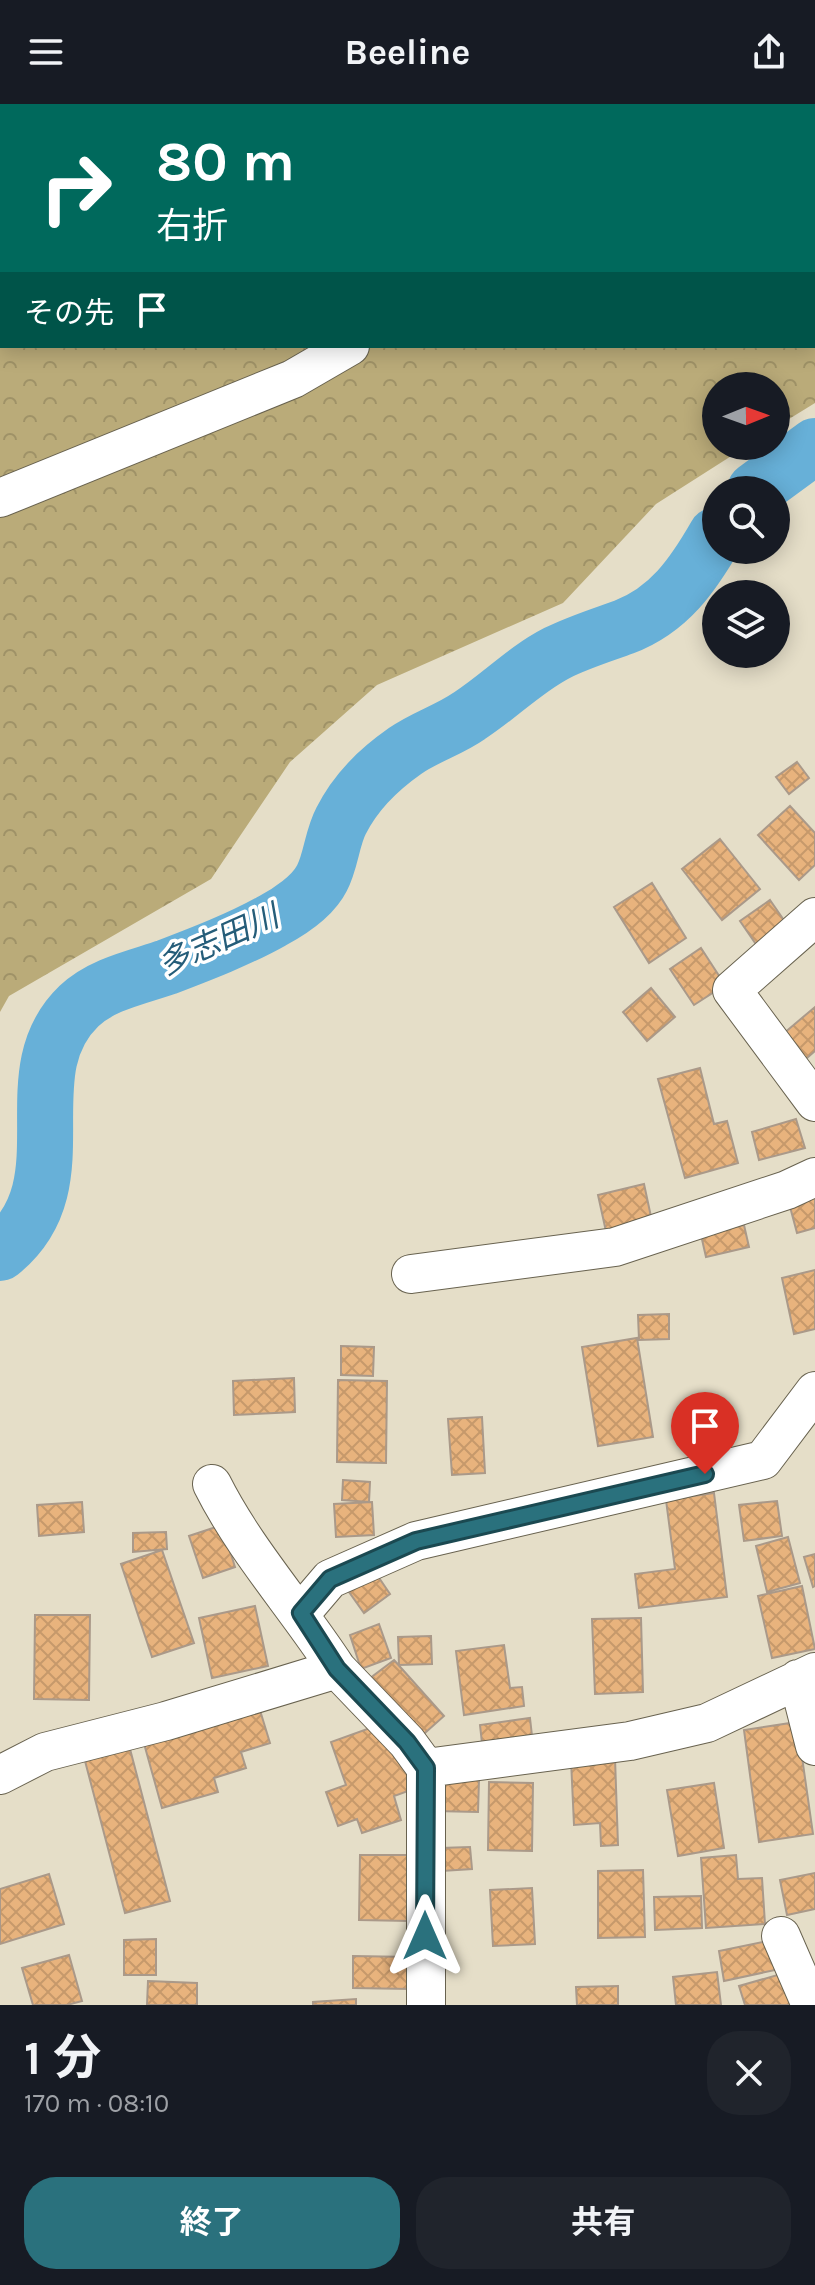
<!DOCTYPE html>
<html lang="ja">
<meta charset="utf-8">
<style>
body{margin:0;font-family:Karla,"Noto Sans JP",sans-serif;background:#20242c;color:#f1f3f6;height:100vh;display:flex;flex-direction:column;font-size:30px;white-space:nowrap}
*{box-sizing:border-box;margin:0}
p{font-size:26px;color:#9ea1a6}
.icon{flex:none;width:44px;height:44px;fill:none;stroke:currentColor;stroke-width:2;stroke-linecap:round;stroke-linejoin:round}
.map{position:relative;height:1901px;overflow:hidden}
.side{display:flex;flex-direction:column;background:#171b24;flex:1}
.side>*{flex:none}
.guide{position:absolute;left:0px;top:0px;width:816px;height:244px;box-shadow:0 4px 20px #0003;background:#00695c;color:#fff;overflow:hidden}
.needle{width:52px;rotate:89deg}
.buttons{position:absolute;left:702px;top:268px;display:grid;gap:16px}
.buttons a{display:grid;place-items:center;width:88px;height:88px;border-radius:50%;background:#171b24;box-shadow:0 4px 20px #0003;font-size:40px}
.pin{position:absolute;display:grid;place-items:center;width:68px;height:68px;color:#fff;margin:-82px -34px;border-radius:50% 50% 50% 0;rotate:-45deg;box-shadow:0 0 8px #0007}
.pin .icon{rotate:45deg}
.me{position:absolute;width:88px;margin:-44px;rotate:0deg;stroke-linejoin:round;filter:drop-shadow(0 0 6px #0008)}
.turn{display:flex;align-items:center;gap:28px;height:168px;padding:0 24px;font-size:36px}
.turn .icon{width:104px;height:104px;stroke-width:2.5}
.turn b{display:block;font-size:56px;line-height:68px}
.then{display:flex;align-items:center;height:76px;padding:0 24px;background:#0003;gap:16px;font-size:30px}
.round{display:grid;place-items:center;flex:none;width:84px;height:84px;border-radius:32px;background:#20242c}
.summary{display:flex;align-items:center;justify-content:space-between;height:136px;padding:0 24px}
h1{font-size:48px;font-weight:700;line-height:60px}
.primary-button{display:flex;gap:16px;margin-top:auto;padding:16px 24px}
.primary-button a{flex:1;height:92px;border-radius:32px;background:#2a717d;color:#fff;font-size:32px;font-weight:700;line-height:92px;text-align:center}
.primary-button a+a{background:#20242c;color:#f1f3f6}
header{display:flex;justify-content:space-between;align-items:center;height:104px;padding:0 24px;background:#171b24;font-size:36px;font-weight:700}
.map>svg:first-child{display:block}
.forest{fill:url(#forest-crowns);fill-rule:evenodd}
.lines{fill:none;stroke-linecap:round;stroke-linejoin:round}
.river{stroke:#67b0d8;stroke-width:56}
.building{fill:url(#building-cross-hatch);stroke:#aa9989;stroke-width:2}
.minor-casing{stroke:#68624f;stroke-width:40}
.minor{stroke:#fff;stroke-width:38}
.route-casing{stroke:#1b4951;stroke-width:20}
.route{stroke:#2a717d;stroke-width:14}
.labels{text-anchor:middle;stroke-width:7;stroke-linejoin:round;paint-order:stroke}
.water-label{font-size:32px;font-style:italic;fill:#255d79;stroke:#fff}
</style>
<header><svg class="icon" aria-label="menu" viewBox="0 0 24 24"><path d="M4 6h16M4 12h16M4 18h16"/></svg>Beeline<svg class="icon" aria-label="share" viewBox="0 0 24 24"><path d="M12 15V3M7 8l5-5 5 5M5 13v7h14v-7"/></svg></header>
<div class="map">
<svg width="815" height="1901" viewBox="0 0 815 1901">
<defs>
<pattern id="forest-crowns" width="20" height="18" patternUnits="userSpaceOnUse" patternTransform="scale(2)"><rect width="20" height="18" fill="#baab79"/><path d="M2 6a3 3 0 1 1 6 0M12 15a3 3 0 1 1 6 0" fill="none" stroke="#9f9267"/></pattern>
<pattern id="building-cross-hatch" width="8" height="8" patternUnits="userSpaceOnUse" patternTransform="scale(2)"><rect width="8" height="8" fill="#e8b37d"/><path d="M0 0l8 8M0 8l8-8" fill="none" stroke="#c6996b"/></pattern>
</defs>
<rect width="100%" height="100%" fill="#e5dec8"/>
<path class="forest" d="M0 0H815V299L776 323V282H716V342H747L656 400 563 499 377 581 290 658 211 775 9 892 0 908ZM2 2H814V242H2Z"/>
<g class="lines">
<path class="river" d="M755 386 815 342
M0 1149C87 1079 7 971 79 902 102 880 138 873 167 863 201 850 240 835 272 817 289 808 313 792 322 774 331 757 332 734 341 717 356 687 378 666 405 647 425 633 449 626 469 612 500 592 524 566 557 549 579 538 602 531 624 523 669 506 693 471 716 431"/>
</g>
<path class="building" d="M797 658 809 674 789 690 776 673Z
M790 702 815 729V761L799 776 758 731Z
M720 735 760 785 722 816 682 765Z
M652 779 686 834 649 859 614 803Z
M770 796 790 825 760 846 740 817Z
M701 844 725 881 694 901 670 865Z
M651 884 675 913 647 937 623 908Z
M815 903V947L799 961 777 935Z
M700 964 714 1020 727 1017 738 1059 685 1074 658 975Z
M796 1015 805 1044 759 1056 752 1028Z
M644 1080 653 1122 607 1132 598 1091Z
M815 1092V1124L797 1129 789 1099Z
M744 1121 749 1143 706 1153 701 1131Z
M815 1166V1225L794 1230 782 1174Z
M669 1210V1235L639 1236 638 1211Z
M637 1234 653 1333 598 1342 582 1243Z
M341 1242 374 1243 373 1272 341 1271Z
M294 1274 295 1308 234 1311 233 1277Z
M338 1276 387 1277 386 1359 337 1358Z
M482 1313 485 1369 452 1371 448 1315Z
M343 1376 370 1378 369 1398 342 1396Z
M714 1389 727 1493 639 1504 635 1470 675 1465 666 1396Z
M777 1397 782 1432 744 1437 739 1401Z
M82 1398 84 1428 39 1432 37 1401Z
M372 1398 374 1431 336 1433 334 1400Z
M222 1421 235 1463 203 1474 189 1432Z
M166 1428 167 1445 133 1448V1429Z
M788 1433 800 1479 767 1488 756 1442Z
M162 1446 194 1539 152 1553 121 1460Z
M815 1450V1482L813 1483 804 1453Z
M371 1462 390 1490 364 1509 344 1481Z
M802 1482 815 1545 772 1554 758 1492Z
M255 1502 268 1562 212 1574 199 1514Z
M35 1511H90L89 1596 34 1595Z
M641 1514 643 1588 595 1590 592 1515Z
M379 1520 391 1554 361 1565 350 1531Z
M431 1532 432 1560 399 1561 398 1533Z
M504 1541 510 1584 522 1583 524 1602 464 1611 456 1547Z
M394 1556 444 1612 417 1636 365 1578Z
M259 1603 270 1639 241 1648 246 1664 214 1674 218 1688 162 1704 143 1636Z
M530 1614 533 1641 483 1648 480 1621Z
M797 1618 813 1730 759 1738 744 1626Z
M384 1619 419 1683 394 1692 401 1716 362 1729 357 1715 338 1722 326 1688 346 1681 331 1638Z
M130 1645 170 1797 125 1809 85 1657Z
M615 1654 618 1741 601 1742 600 1719 574 1721 571 1656Z
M436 1675 479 1676 478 1708 435 1707Z
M489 1678 533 1679 532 1747 488 1746Z
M714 1679 724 1744 678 1752 667 1686Z
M470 1743 472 1765 442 1767 440 1744Z
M360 1751H410L409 1817 359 1816Z
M736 1751 738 1775 762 1774 765 1820 706 1824 701 1754Z
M643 1766 645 1833 598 1834V1767Z
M815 1769V1805L787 1811 780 1776Z
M49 1770 64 1820 0 1840V1785Z
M532 1784 535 1840 493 1842 490 1786Z
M701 1792 702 1824 655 1826 654 1793Z
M156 1835V1871H124V1836Z
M768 1837 775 1866 724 1877 719 1847Z
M69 1851 82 1897 67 1901H33L22 1864Z
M353 1852 411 1853 410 1885 353 1884Z
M717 1868 721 1901H676L673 1873Z
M788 1868 797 1901H745L739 1882Z
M148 1877 197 1879V1901H147Z
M618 1882V1901H577L576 1883Z
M356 1895V1901H313V1898Z"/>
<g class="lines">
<g class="minor-casing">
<path id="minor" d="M814 5H815
M0 394 293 275 350 242
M815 813 732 886 815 998
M411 1170 615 1143 787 1086 815 1073
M212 1380C245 1446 296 1502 337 1565
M301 1509 330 1475 416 1437 763 1356 815 1287
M798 1575 815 1642
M426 1664 630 1637 707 1619 815 1568
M0 1671 45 1648 166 1617 337 1565 407 1638 426 1664V1901
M781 1832 811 1901"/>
</g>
<use href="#minor" class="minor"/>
</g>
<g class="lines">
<g class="route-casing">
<path id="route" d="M425 1832 426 1664 407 1638 337 1565 301 1509 330 1475 416 1437 705 1370"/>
</g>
<use href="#route" class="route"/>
</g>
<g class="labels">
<g class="water-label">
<text transform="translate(218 836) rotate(-24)" y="11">多志田川</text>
</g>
</g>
</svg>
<div class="buttons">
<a><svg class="needle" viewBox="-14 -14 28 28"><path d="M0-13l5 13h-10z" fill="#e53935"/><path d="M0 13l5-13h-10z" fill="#9ea1a6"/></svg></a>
<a><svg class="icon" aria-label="search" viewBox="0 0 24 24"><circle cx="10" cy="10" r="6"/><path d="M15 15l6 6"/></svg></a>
<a><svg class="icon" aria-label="layers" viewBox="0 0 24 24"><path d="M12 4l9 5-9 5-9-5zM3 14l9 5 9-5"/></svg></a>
</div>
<div class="pin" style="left:705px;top:1370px;background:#d93025"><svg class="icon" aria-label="arrive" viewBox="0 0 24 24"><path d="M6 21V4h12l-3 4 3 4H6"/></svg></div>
<svg class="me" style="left:425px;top:1832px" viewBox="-20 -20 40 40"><path d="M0-17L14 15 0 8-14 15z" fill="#2a717d" stroke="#fff" stroke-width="4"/></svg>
<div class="guide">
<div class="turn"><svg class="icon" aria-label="right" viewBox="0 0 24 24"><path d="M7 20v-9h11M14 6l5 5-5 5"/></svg><div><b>80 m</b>右折</div></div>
<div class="then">その先<svg class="icon" aria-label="arrive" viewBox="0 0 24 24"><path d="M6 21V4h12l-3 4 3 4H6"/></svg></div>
</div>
</div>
<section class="side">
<div class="summary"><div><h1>1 分</h1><p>170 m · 08:10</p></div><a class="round"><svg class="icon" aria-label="close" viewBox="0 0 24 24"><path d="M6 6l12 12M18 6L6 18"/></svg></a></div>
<div class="primary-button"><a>終了</a><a>共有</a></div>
</section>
